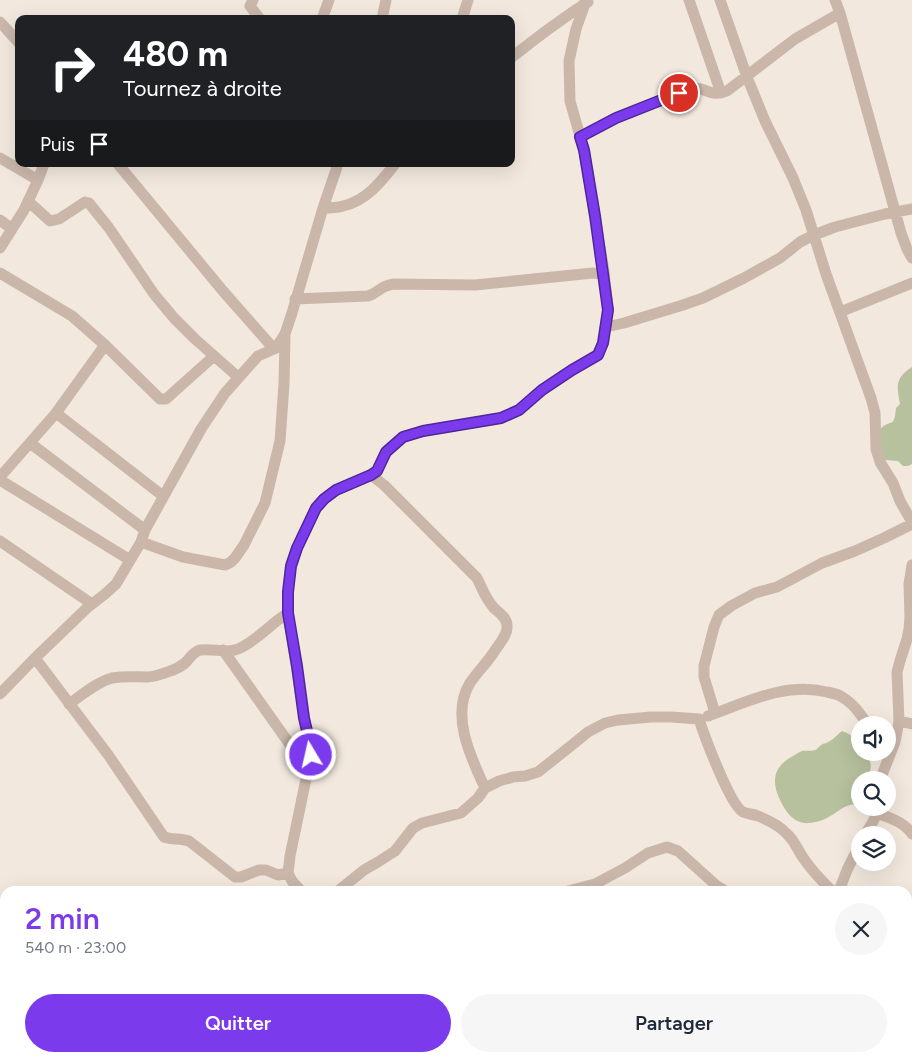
<!DOCTYPE html>
<html lang="fr">
<meta charset="utf-8">
<style>
body{margin:0;font-family:Figtree,sans-serif;background:#f6f6f7;color:#1f2937;height:100vh;display:flex;flex-direction:column;font-size:19px;white-space:nowrap}
*{box-sizing:border-box;margin:0}
p{font-size:16px;color:#747a83}
.icon{flex:none;width:28px;height:28px;fill:none;stroke:currentColor;stroke-width:2;stroke-linecap:round;stroke-linejoin:round}
.map{position:relative;flex:1;overflow:hidden}
.sheet{position:absolute;left:0px;top:886px;width:912px;height:176px;display:flex;flex-direction:column;background:#fff;border-radius:15px 15px 0 0;box-shadow:0 5px 20px #0002}
.sheet>*{flex:none}
.top-card{position:absolute;left:15px;top:15px;width:500px;height:152px;border-radius:10px;box-shadow:0 5px 20px #0002;background:#202124;color:#fff;overflow:hidden}
.buttons{position:absolute;left:851px;top:716px;display:grid;gap:10px}
.buttons a{display:grid;place-items:center;width:45px;height:45px;border-radius:50%;background:#fff;box-shadow:0 5px 20px #0002;font-size:25px}
.pin{position:absolute;display:grid;place-items:center;width:42px;height:42px;color:#fff;margin:-21px;border:2px solid #fff;border-radius:50%;box-shadow:0 1px 5px #0007}
.me{position:absolute;width:55px;margin:-28px;rotate:351deg;stroke-linejoin:round;filter:drop-shadow(0 0 4px #0008)}
.turn{display:flex;align-items:center;gap:18px;height:105px;padding:0 25px;font-size:22px}
.turn .icon{width:65px;height:65px;stroke-width:2.5}
.turn b{display:block;font-size:35px;line-height:42px}
.then{display:flex;align-items:center;height:48px;padding:0 25px;background:#0003;gap:10px;font-size:19px}
.round{display:grid;place-items:center;flex:none;width:52px;height:52px;border-radius:26px;background:#f6f6f7}
.headline{display:flex;align-items:center;justify-content:space-between;height:85px;padding:0 25px}
h1{font-size:30px;font-weight:600;line-height:38px;color:#7c3aed}
.action{display:flex;gap:10px;margin-top:auto;padding:10px 25px}
.action a{flex:1;height:58px;border-radius:30px;background:#7c3aed;color:#fff;font-size:20px;font-weight:600;line-height:58px;text-align:center}
.action a+a{background:#f6f6f7;color:#1f2937}
.map>svg:first-child{display:block}
.green{fill:#b7c19e}
.lines{fill:none;stroke-linecap:round;stroke-linejoin:round}
.path{stroke:#b6a194;stroke-width:2;stroke-dasharray:2.5 2.5;stroke-linecap:butt}
.minor{stroke:#cab7aa;stroke-width:11}
.route-casing{stroke:#51269a;stroke-width:12}
.route{stroke:#7c3aed;stroke-width:9}
</style>
<div class="map">
<svg width="912" height="1062" viewBox="0 0 912 1062">
<rect width="100%" height="100%" fill="#f2e8de"/>
<path class="green" d="M912 367V464L908 466H903L898 461 884 460 880 454V429C892 418 894 429 896 408L900 404C897 386 894 379 912 367Z
M842 731C849 733 855 738 860 744V752L866 753C873 764 871 768 868 780H860V805C846 801 837 814 825 819 821 821 815 822 810 823 801 824 793 820 787 812 775 794 767 773 788 759 793 756 797 753 802 751 807 750 812 752 817 749 819 747 820 745 823 744 824 743 825 744 826 743 832 741 837 735 842 731Z"/>
<g class="lines">
<path class="path" d="M0 937 5 944
M101 1058 105 1062"/>
<path class="minor" d="M253 0 250 6 260 19
M689 0 721 93
M720 0 747 77 765 121 793 178 806 210 826 274 871 398 875 413 876 449 880 462 893 483 900 501 912 522
M840 13 901 233 907 249 912 258
M322 19 329 0
M382 19 386 0
M462 19 468 0
M0 22 19 43
M511 58C536 38 561 19 588 2
M580 137 616 118 692 88C707 87 710 98 727 91L795 39 840 13 835 0
M0 158 38 180
M118 164 223 291 274 349
M28 201 50 221 59 219 85 202 89 203 109 228 154 294 174 318 195 339 238 377
M323 208C329 208 337 208 343 206 366 201 381 182 395 164
M0 220 12 229
M0 248 24 210 38 180 44 164
M0 273 72 316 105 345 160 399H166L214 356
M295 299 368 296C380 292 379 286 394 284L475 285 593 273 604 274
M840 312 912 283
M606 327 624 323 683 305 703 298 744 278 780 258 800 242 814 235 835 227 885 214 912 209
M56 413 163 496
M30 443 145 530
M371 475 384 485 477 578C483 590 485 598 494 608 499 613 507 617 507 626 508 634 500 643 496 649 488 662 478 671 470 683 450 715 471 758 485 788
M0 477 56 413 105 345
M0 480 130 560
M0 541 92 604
M141 542 183 557 225 565 231 562 235 558 244 545 265 503 280 441 284 384 285 336
M223 650 308 770
M35 658 109 756 164 837C172 840 180 838 189 841L235 877H241L259 870H266L278 875 288 873
M0 694 35 658 87 608 105 594 116 584 141 542 145 530 201 429 225 393 258 356 276 348 285 334 292 313 323 208 338 164
M69 704C82 695 97 682 112 678 124 676 135 677 147 677 155 677 165 673 173 670 178 668 182 666 186 662 191 657 193 652 200 650 213 648 227 654 238 649 257 641 271 623 288 613
M715 713 704 677V666L714 627 719 615 731 606 755 593 777 587 822 563 855 551 884 538 912 524
M708 716C747 702 785 682 827 692 832 693 838 694 842 697 853 703 861 715 868 725
M899 721 912 724
M880 780 895 742 899 721 897 672 900 661 907 639 909 629 910 617 909 584 912 565
M877 813C890 818 904 822 912 834
M865 835C870 826 877 818 878 808
M301 891 292 881 288 873 290 856 311 755 310 744 304 717 288 613V592L291 566 297 548 316 508 324 499 336 490 371 475 377 471 386 452 403 437 423 431 501 418 519 410 542 390 559 378 597 355 603 343 608 310 604 271 584 150 570 101 569 61 576 29 585 4V0
M338 891 364 870 378 862 395 851 413 828 422 823 461 813 478 798 485 788 499 781 513 777 525 776 538 772 572 745 588 732 605 723 618 720 651 717H671L699 719C704 735 730 805 743 812 748 814 753 814 758 816 768 820 780 826 787 834 795 841 798 851 804 859 812 871 822 881 832 891
M568 891 595 884 625 868 648 853 667 847 678 851 717 886 725 891
M839 891 847 870 860 844
M908 909 912 905
M908 960 912 956
M908 1032 912 1035
M515 1058V1062
M568 1058 571 1062
M690 1058 695 1062
M155 1062 162 1058
M358 1062 359 1058
M668 1062 669 1058
M819 1062 823 1058"/>
</g>
<g class="lines">
<g class="route-casing">
<path id="route" d="M311 755 310 744 304 718 297 666 288 613V592L291 566 297 548 316 508 324 499 336 490 371 475 377 471 386 452 403 437 423 431 501 418 519 410 542 390 572 370 598 355 603 343 608 310 595 216 584 150 580 137 616 118 679 93"/>
</g>
<use href="#route" class="route"/>
</g>
</svg>
<div class="buttons">
<a><svg class="icon" aria-label="sound" viewBox="0 0 24 24"><path d="M4 9h4l5-4v14l-5-4H4zM17 9q2 3 0 6"/></svg></a>
<a><svg class="icon" aria-label="search" viewBox="0 0 24 24"><circle cx="10" cy="10" r="6"/><path d="M15 15l6 6"/></svg></a>
<a><svg class="icon" aria-label="layers" viewBox="0 0 24 24"><path d="M12 4l9 5-9 5-9-5zM3 14l9 5 9-5"/></svg></a>
</div>
<div class="pin" style="left:679px;top:93px;background:#d93025"><svg class="icon" aria-label="arrive" viewBox="0 0 24 24"><path d="M6 21V4h12l-3 4 3 4H6"/></svg></div>
<svg class="me" style="left:311px;top:755px" viewBox="-20 -20 40 40"><circle r="17" fill="#7c3aed" stroke="#fff" stroke-width="3"/><path d="M0-11L8 9 0 5-8 9z" fill="#fff"/></svg>
<div class="top-card">
<div class="turn"><svg class="icon" aria-label="right" viewBox="0 0 24 24"><path d="M7 20v-9h11M14 6l5 5-5 5"/></svg><div><b>480 m</b>Tournez à droite</div></div>
<div class="then">Puis<svg class="icon" aria-label="arrive" viewBox="0 0 24 24"><path d="M6 21V4h12l-3 4 3 4H6"/></svg></div>
</div>
<section class="sheet">
<div class="headline"><div><h1>2 min</h1><p>540 m · 23:00</p></div><a class="round"><svg class="icon" aria-label="close" viewBox="0 0 24 24"><path d="M6 6l12 12M18 6L6 18"/></svg></a></div>
<div class="action"><a>Quitter</a><a>Partager</a></div>
</section>
</div>
